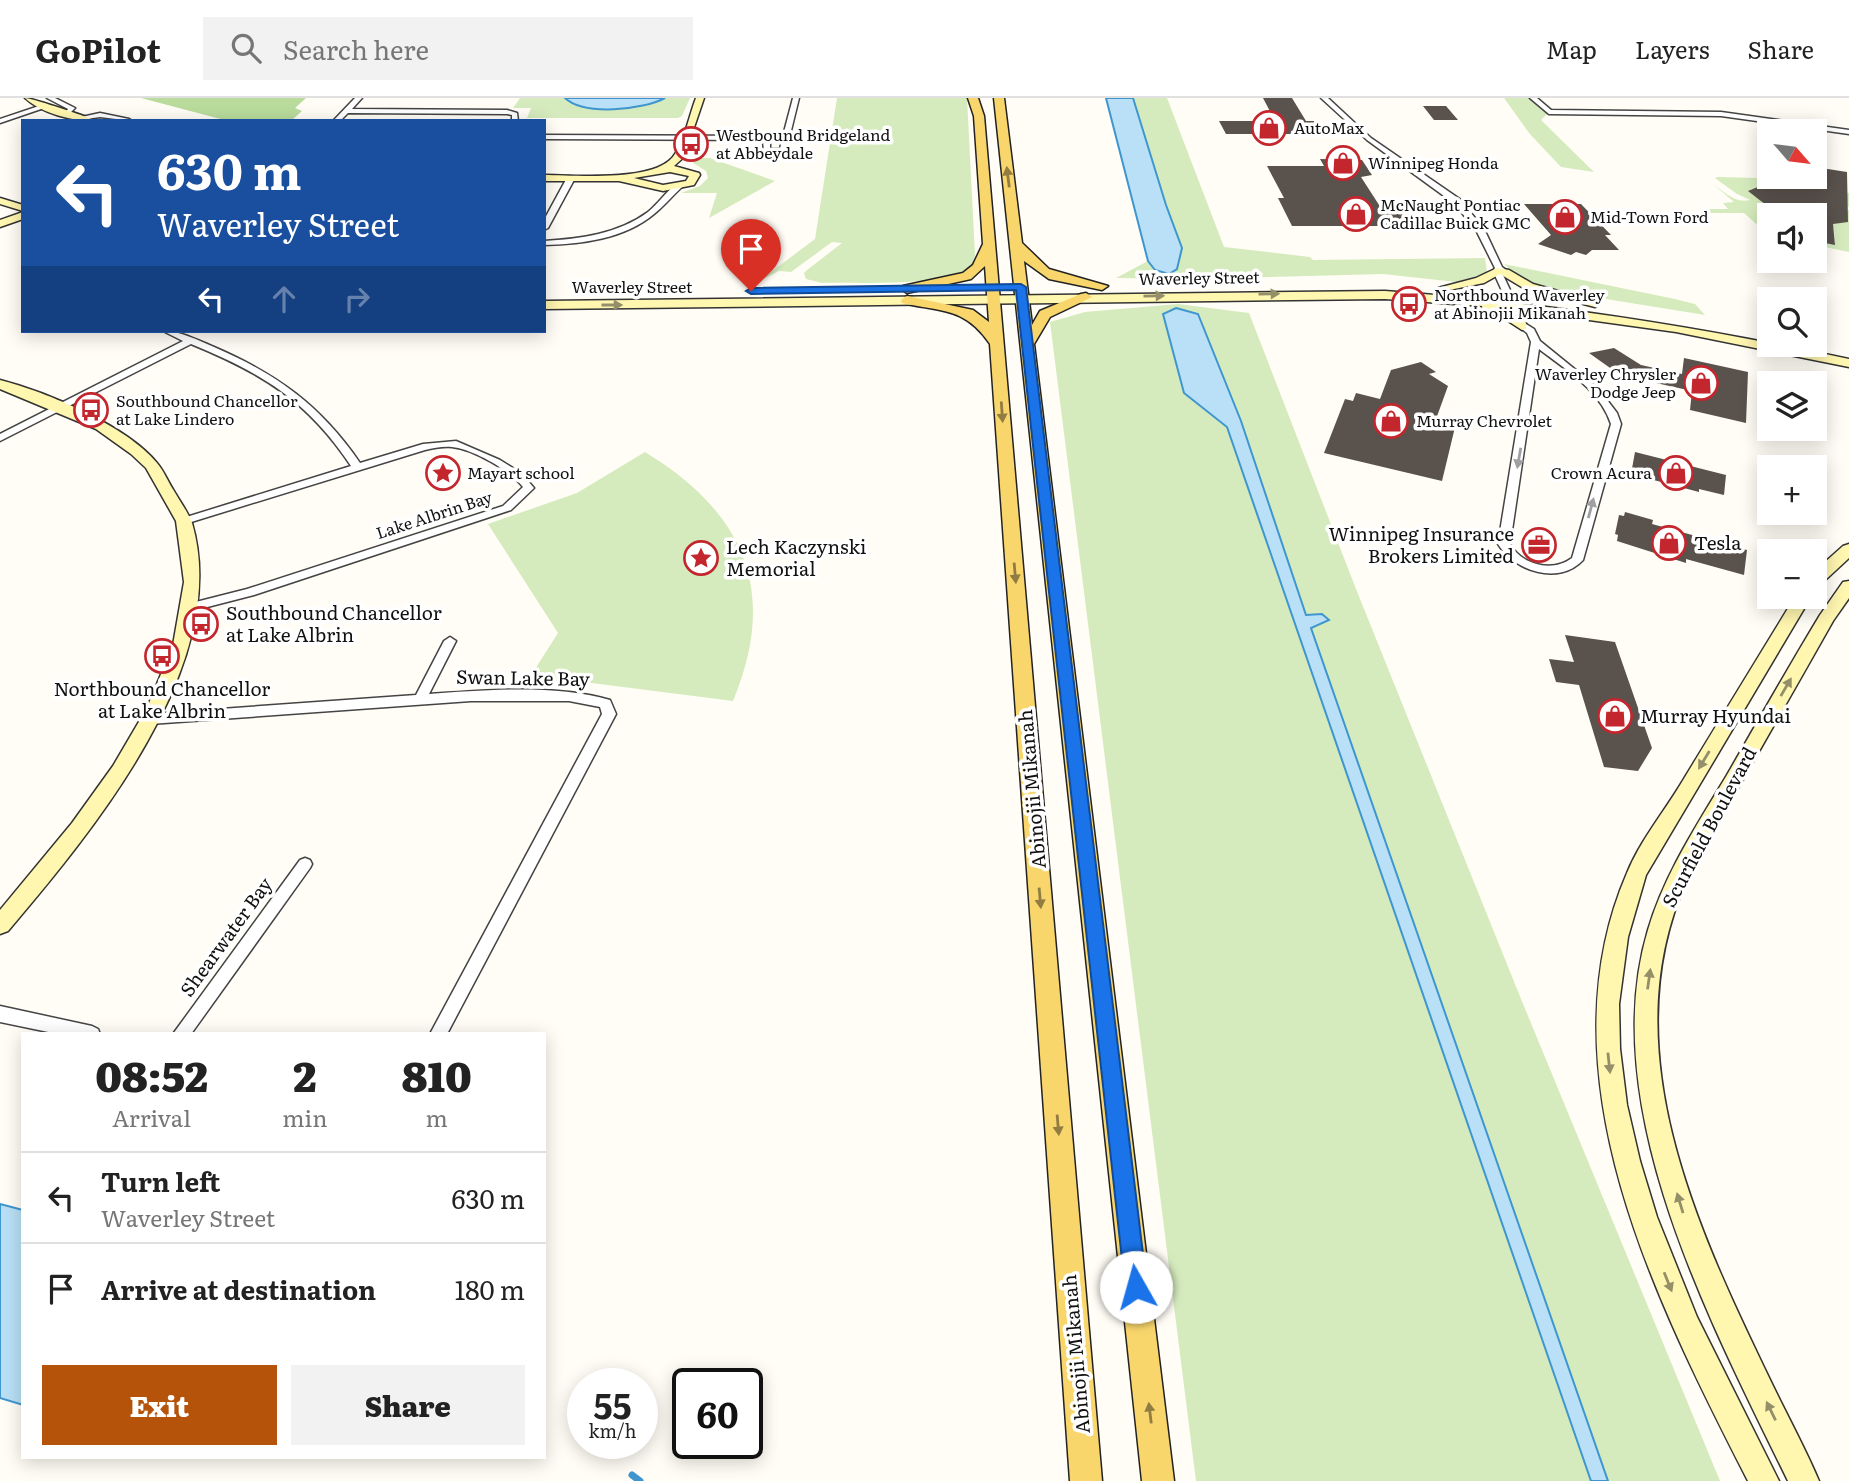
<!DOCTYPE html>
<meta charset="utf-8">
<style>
body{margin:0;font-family:Literata,serif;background:#f2f2f2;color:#222;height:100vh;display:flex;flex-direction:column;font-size:26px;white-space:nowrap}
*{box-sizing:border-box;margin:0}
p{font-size:23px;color:#767676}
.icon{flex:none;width:38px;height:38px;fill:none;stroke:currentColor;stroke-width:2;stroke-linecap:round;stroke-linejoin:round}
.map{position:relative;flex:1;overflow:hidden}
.sheet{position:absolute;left:21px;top:934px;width:525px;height:427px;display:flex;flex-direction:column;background:#fff;border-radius:0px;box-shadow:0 4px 18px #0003}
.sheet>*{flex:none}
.top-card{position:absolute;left:21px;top:21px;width:525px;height:214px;border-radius:0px;box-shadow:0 4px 18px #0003;background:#1a4fa0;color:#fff;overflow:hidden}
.needle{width:46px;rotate:118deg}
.controls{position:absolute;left:1757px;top:21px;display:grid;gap:14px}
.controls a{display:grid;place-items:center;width:70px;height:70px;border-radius:0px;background:#fff;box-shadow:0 4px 18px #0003;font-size:35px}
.speed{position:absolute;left:567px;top:1270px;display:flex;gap:14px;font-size:35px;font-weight:700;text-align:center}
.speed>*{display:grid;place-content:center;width:91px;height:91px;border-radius:50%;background:#fff;box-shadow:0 4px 18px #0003;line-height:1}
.speed small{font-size:18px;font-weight:400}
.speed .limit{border:4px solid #111;border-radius:10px;background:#fff;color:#111}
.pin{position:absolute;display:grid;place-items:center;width:60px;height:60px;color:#fff;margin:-72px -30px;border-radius:50% 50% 50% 0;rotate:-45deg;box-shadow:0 0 7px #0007}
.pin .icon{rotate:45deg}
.me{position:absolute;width:77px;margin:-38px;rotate:353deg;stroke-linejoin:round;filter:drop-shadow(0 0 5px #0008)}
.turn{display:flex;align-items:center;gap:24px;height:147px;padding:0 21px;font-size:32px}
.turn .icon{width:91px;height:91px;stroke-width:2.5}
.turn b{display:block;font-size:49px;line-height:60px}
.lanes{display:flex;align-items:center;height:66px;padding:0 21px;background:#0003;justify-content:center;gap:35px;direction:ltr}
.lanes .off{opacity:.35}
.eta{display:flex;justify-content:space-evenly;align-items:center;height:119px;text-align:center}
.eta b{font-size:42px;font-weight:800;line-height:49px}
.primary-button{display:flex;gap:14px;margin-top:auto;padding:14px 21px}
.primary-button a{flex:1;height:80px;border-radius:0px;background:#b45309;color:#fff;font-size:28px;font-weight:800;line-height:80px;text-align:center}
.primary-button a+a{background:#f2f2f2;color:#222}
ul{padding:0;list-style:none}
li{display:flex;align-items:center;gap:21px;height:91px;padding:0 21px;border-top:2px solid #e0e0e0}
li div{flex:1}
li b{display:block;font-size:26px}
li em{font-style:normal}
header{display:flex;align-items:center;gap:42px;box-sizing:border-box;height:98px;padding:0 35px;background:#fff;border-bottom:2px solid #e0e0e0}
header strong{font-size:33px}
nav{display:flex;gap:38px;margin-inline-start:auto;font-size:24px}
.search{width:490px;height:63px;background:#f2f2f2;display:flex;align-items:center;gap:18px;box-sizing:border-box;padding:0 24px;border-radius:0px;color:#767676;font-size:26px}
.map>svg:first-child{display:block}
.green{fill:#d5ebbd}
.forest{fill:#b9dc9c}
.water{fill:#b9e0f7;stroke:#3f96cf;stroke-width:2}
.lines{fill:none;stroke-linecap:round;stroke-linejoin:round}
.stream{stroke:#3f96cf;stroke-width:7}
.building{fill:#5a524d}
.street-casing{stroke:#444;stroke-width:3}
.secondary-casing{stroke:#333;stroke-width:3}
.primary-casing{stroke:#222;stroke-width:3}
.street{fill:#fff;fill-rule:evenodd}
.secondary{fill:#fff6b0;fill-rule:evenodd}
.primary{fill:#f9d66b;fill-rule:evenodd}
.oneway{fill:#917d42}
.oneway2{fill:#948f68}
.oneway3{fill:#a0a0a0}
.route{fill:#1a73e8;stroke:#114b97;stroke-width:2}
.labels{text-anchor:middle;stroke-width:7;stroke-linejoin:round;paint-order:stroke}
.far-poi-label{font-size:16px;fill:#111;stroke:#fff;text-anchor:start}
.far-street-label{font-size:16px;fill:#111;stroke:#fff}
.poi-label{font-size:19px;fill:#111;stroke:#fff;text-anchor:start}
.street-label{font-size:19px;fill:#111;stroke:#fff}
</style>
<header>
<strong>GoPilot</strong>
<div class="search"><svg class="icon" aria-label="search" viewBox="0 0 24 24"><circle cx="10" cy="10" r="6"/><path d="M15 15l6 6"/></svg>Search here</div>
<nav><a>Map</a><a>Layers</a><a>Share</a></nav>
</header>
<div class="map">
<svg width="1849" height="1383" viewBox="0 0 1849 1383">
<rect width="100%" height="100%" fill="#fffdf5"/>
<path class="green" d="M520 0H690L682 18 678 20H527L531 10H513Z
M837 0H967L975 157C974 162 973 167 968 171 948 189 852 184 822 185L806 181 804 175 807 172 842 145 832 144 791 174 779 173 759 183 815 141Z
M1133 0H1167L1224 149 1310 159 1313 162 1485 160 1487 175 1456 184 1383 176 1191 181 1116 180 1148 163 1155 172 1162 173 1179 160 1182 151 1166 107Z
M1504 0H1533L1549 14 1541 22 1594 74 1561 69 1529 35Z
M693 60H710L775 83 709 120 717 95H681L700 88 708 80 706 73 693 65Z
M1718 79 1760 80 1849 95V109L1796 88 1769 84 1761 104 1766 108 1784 114V117L1766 119 1765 133 1769 135V139L1765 138V134L1744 115H1709L1704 111H1728L1723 105 1734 104 1713 86C1724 94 1736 106 1750 102L1737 96 1715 80Z
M1849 112V154L1815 147V143L1835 146 1834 131 1815 127V117L1797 116V114Z
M1504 166 1675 201 1695 206 1705 217 1550 192 1524 184Z
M1178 206 1249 215 1356 491 1521 901 1720 1383H1196L1050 224 1085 214Z
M645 354C744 414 779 493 733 603L584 584 528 582 558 535 488 426 577 395Z"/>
<path class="forest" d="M141 0H306L295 10 302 13 291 23H228Z"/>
<path class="water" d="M565 0H665C643 12 584 18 565 0Z
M1106 0H1133L1166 107 1182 150 1177 171 1169 176 1155 172 1148 163Z
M1176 210 1198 216 1241 323 1306 517 1322 516 1329 522 1311 530 1608 1383H1591L1227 329 1184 295 1163 216Z
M0 1106 23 1112V1307L0 1300Z"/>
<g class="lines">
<path class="stream" d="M632 1377 640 1383"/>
</g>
<path class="building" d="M1263 0H1292L1306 23H1314L1321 36H1226L1219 23H1275Z
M1423 8H1446L1458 22H1434Z
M1320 61 1362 62 1372 77 1361 79 1381 110H1415L1420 111 1427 122 1418 128 1399 131 1385 128H1292L1278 100H1284L1267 68H1324Z
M1815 69 1847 74 1848 124 1833 126 1835 147 1815 143V117H1766V107L1748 93 1770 84 1809 90V79H1815Z
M1524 106H1581L1611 137H1605L1619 152H1592L1586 157 1576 154 1571 157 1538 146 1551 137Z
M1614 250 1641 267 1682 276 1684 260 1748 274 1746 325 1690 312 1692 293 1620 277 1589 255Z
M1421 264 1436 274 1429 276 1448 288 1436 321 1456 325 1442 383 1324 355 1345 301 1353 303 1356 295 1380 301 1391 272Z
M1635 354 1726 377 1724 397 1699 391V394L1631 376Z
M1625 414 1653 422 1652 426 1747 452 1744 477 1686 461V465L1617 443 1618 437 1615 436 1619 417 1624 418Z
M1528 436 1552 442 1549 458 1525 451Z
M1565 537 1615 544 1652 650 1638 673 1604 669 1579 587 1556 584 1549 561 1574 564Z"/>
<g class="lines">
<g class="street-casing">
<path id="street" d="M47 0H55L75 10 68 17H64L68 11Z
M355 0H362L352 11 507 12 517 15 518 23H512V17L507 16 348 15 340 23H333Z
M793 0H799L786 53 783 55 764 54 763 42 544 41V37L783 38ZM770 42H782L780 51H770Z
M1321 0H1328L1371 40 1461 102 1485 133 1502 169 1510 175 1503 177 1526 226 1534 231 1540 243 1598 290 1617 315 1621 326 1583 462C1559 488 1514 473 1498 446L1531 244 1527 235 1518 228 1493 173 1495 170 1477 134 1455 106 1367 42ZM1539 251C1566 272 1600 292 1611 326L1572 460C1552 475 1522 467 1510 446Z
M1530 0H1537L1551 12 1721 14 1849 32V36L1721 18 1549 16Z
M42 7 44 10 0 25V21Z
M100 15 129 21 132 23 100 19 80 22 77 20Z
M568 78 575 80 548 130 544 132V122Z
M675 87 682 89C672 98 664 108 654 116 624 141 582 146 544 147V143C580 141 618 136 648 114 658 106 665 95 675 87Z
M163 233C181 233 197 242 214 249 277 276 321 308 360 365L423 346 456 343 500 362 521 375 534 390 511 412 254 497 188 514 184 513 182 510 184 507 247 491 503 408 523 389C511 373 473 351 452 349 443 348 434 350 425 352L188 425H180V421L351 368C308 303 262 275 191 246L0 343V336L183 243Z
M450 539 456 543 429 596C485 592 556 586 610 602L616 616 447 936H430L602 616 600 609 569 603H471L150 626 143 621 150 616 416 597 444 543Z
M305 760 310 762 312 766 310 770 191 936H173L300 762Z
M0 908 92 928 98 931 100 936H58L0 924Z"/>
</g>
<g class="secondary-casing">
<path id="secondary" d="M25 0C31 0 89 19 96 23 73 23 42 16 25 0Z
M696 0H704L684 59 674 68 699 75 700 77 694 87 663 93 619 83H544V77C574 77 658 85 675 56 685 41 689 18 696 0ZM670 74 689 78 686 83 663 87 634 80Z
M0 100 23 107V113L0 106Z
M23 114V121L0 129V122Z
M1497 170 1509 172 1533 186 1601 205 1595 209 1525 191 1500 176 1484 185 1444 193 1438 190 1476 180Z
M1385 193C1542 204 1698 229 1849 261V269L1676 234 1496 209 1513 215 1526 225V231L1522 232 1505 221 1483 213 1482 208 1385 201 544 211V203Z
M0 282C47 294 127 328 157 365 164 373 168 384 174 393 179 402 188 414 192 425 233 565 92 734 8 833L0 836V812L72 725 113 668 147 610 173 547 184 484 176 423 146 370 131 356 96 331 0 291Z
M1849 446V460L1821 486 1815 487V473L1843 448Z
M1849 483V500L1833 523C1801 580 1768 637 1736 694 1720 723 1700 752 1687 782 1610 951 1699 1135 1773 1288 1788 1319 1805 1350 1819 1383H1788C1712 1227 1595 1009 1648 832 1665 775 1697 727 1727 677 1758 623 1788 570 1820 517L1843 484Z
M1795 499H1811L1646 777 1628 839 1619 906 1620 951 1627 1007 1640 1063 1657 1119 1697 1219 1779 1383H1748C1657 1205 1540 976 1627 775 1640 743 1664 714 1682 684 1719 623 1757 561 1795 499Z"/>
</g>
<g class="primary-casing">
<path id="primary" d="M968 0H978L984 18 1102 1383H1070L990 246C965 209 942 214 902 205L901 202 907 198 973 212 989 224 985 168 971 181 907 195 901 191 903 188 963 175 973 167 983 146 974 18Z
M994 0H1004L1022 145 1049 171 1108 188 1102 192 1049 181 1024 163 1032 227 1040 213 1081 196 1086 195 1092 199 1050 219 1034 246 1174 1383H1142Z"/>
</g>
<use href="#street" class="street"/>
<use href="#secondary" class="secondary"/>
<use href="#primary" class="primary"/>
</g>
<defs><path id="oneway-solid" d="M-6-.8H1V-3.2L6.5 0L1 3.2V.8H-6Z" transform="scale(1.75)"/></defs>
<g class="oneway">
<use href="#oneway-solid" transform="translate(1008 79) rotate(-97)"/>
<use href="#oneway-solid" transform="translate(1002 314) rotate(86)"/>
<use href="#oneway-solid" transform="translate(1015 475) rotate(85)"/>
<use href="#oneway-solid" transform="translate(1040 800) rotate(85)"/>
<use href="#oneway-solid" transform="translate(1058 1027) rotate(85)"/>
<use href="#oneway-solid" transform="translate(1150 1315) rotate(-97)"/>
</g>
<g class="oneway2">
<use href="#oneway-solid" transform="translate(1269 196) rotate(-1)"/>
<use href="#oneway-solid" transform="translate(1154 198) rotate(-1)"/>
<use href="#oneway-solid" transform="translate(612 207)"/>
<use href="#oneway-solid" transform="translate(1786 589) rotate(-60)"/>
<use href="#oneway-solid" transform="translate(1704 662) rotate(121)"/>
<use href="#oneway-solid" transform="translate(1649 881) rotate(-82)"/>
<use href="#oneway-solid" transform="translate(1609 965) rotate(84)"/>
<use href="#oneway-solid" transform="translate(1680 1105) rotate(-107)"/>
<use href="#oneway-solid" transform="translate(1668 1184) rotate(68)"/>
<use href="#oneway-solid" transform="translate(1771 1313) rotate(-116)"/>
</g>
<g class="oneway3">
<use href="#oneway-solid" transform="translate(1519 360) rotate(100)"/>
<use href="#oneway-solid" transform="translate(1591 410) rotate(-75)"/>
</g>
<path class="route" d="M1021 186 1026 189 1147 1189 1144 1197 1136 1200 1128 1197 1125 1189 1016 192 751 196 746 193 751 190Z"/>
<defs>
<g id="shop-ring" transform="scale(1.75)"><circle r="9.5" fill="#fff" stroke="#c4262e" stroke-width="1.5"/><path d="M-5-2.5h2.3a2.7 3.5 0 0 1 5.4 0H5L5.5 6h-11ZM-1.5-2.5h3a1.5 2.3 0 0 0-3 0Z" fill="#c4262e"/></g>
<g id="bus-ring" transform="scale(1.75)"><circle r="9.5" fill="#fff" stroke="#c4262e" stroke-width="1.5"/><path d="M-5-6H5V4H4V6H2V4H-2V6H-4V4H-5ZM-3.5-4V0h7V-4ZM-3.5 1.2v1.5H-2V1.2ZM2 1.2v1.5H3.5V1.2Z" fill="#c4262e"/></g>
<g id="sight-ring" transform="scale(1.75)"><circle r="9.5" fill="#fff" stroke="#c4262e" stroke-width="1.5"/><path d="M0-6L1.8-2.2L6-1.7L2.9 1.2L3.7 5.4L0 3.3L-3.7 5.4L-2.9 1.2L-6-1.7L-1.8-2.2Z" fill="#c4262e"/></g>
<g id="office-ring" transform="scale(1.75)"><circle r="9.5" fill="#fff" stroke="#c4262e" stroke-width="1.5"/><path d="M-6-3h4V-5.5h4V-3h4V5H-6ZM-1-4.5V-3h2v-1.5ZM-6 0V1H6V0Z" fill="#c4262e"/></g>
</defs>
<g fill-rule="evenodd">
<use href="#shop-ring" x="1269" y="30"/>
<use href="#bus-ring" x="691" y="46"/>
<use href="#shop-ring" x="1343" y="65"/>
<use href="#shop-ring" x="1356" y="116"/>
<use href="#shop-ring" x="1565" y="119"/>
<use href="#bus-ring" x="1409" y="206"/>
<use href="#shop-ring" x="1701" y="285"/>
<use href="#bus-ring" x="91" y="312"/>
<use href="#shop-ring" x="1391" y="323"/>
<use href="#sight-ring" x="443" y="375"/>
<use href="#shop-ring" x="1676" y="375"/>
<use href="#shop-ring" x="1669" y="445"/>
<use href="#office-ring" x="1539" y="447"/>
<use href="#sight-ring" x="701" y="460"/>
<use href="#bus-ring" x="201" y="526"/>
<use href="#bus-ring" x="162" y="558"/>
<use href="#shop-ring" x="1615" y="618"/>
</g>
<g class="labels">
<g class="far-poi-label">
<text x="1294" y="36">AutoMax</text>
<text x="716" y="43">Westbound Bridgeland<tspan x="716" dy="18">at Abbeydale</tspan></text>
<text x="1368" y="71">Winnipeg Honda</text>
<text x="1380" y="113">McNaught Pontiac<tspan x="1380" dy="18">Cadillac Buick GMC</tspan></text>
<text x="1590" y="125">Mid-Town Ford</text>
<text x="1434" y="203">Northbound Waverley<tspan x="1434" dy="18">at Abinojii Mikanah</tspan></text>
<text x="1676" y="282" text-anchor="end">Waverley Chrysler<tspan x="1676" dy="18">Dodge Jeep</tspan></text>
<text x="116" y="309">Southbound Chancellor<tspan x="116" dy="18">at Lake Lindero</tspan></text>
<text x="1416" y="329">Murray Chevrolet</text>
<text x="467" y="381">Mayart school</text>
<text x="1652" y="381" text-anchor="end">Crown Acura</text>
</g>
<g class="far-street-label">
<text transform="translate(1199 180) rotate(-1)" y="6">Waverley Street</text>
<text x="632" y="195">Waverley Street</text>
<text transform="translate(434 417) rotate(-18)" y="6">Lake Albrin Bay</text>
</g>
<g class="poi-label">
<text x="1514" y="443" text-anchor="end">Winnipeg Insurance<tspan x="1514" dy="22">Brokers Limited</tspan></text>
<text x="1694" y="452">Tesla</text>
<text x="726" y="456">Lech Kaczynski<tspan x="726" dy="22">Memorial</tspan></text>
<text x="226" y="522">Southbound Chancellor<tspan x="226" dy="22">at Lake Albrin</tspan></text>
<text x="162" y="598" text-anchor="middle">Northbound Chancellor<tspan x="162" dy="22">at Lake Albrin</tspan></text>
<text x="1640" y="625">Murray Hyundai</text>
</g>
<g class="street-label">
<text transform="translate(523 580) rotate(1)" y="7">Swan Lake Bay</text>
<text transform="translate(1032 691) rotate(-95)" y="7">Abinojii Mikanah</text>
<text transform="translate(1709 729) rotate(-62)" y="7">Scurfield Boulevard</text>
<text transform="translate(226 839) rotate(-54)" y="7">Shearwater Bay</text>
<text transform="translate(1076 1256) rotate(-95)" y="7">Abinojii Mikanah</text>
</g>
</g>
</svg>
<div class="controls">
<a><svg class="needle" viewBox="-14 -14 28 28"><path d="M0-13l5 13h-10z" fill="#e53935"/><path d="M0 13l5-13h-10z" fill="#767676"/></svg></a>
<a><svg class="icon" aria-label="sound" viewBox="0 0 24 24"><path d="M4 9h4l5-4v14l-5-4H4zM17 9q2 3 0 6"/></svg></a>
<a><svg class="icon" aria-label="search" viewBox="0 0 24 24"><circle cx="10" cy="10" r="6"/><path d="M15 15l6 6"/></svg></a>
<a><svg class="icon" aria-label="layers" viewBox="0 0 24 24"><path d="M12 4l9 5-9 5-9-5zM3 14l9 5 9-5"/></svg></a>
<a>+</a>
<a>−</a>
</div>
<div class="speed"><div>55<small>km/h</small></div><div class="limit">60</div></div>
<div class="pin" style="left:751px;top:193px;background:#d93025"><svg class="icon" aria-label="arrive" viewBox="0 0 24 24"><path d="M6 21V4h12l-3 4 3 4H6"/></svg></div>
<svg class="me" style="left:1136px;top:1189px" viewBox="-20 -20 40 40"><circle r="19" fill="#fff"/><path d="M0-13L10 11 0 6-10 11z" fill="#1a73e8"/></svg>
<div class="top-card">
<div class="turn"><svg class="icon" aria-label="left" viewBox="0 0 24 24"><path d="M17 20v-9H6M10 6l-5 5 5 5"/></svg><div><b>630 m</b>Waverley Street</div></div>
<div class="lanes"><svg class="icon" aria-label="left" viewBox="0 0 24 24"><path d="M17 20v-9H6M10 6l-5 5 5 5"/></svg><svg class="icon off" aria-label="ahead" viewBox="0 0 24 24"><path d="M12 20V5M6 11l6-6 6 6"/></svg><svg class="icon off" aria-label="right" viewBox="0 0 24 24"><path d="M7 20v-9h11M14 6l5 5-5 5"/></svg></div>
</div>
<section class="sheet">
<div class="eta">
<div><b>08:52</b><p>Arrival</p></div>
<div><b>2</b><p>min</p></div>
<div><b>810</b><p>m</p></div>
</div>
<ul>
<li><svg class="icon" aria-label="left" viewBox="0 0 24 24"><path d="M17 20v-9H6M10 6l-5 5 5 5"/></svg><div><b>Turn left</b><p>Waverley Street</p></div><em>630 m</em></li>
<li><svg class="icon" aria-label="arrive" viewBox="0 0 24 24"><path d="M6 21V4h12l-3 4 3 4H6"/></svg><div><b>Arrive at destination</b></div><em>180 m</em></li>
</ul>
<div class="primary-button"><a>Exit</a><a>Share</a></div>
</section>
</div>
